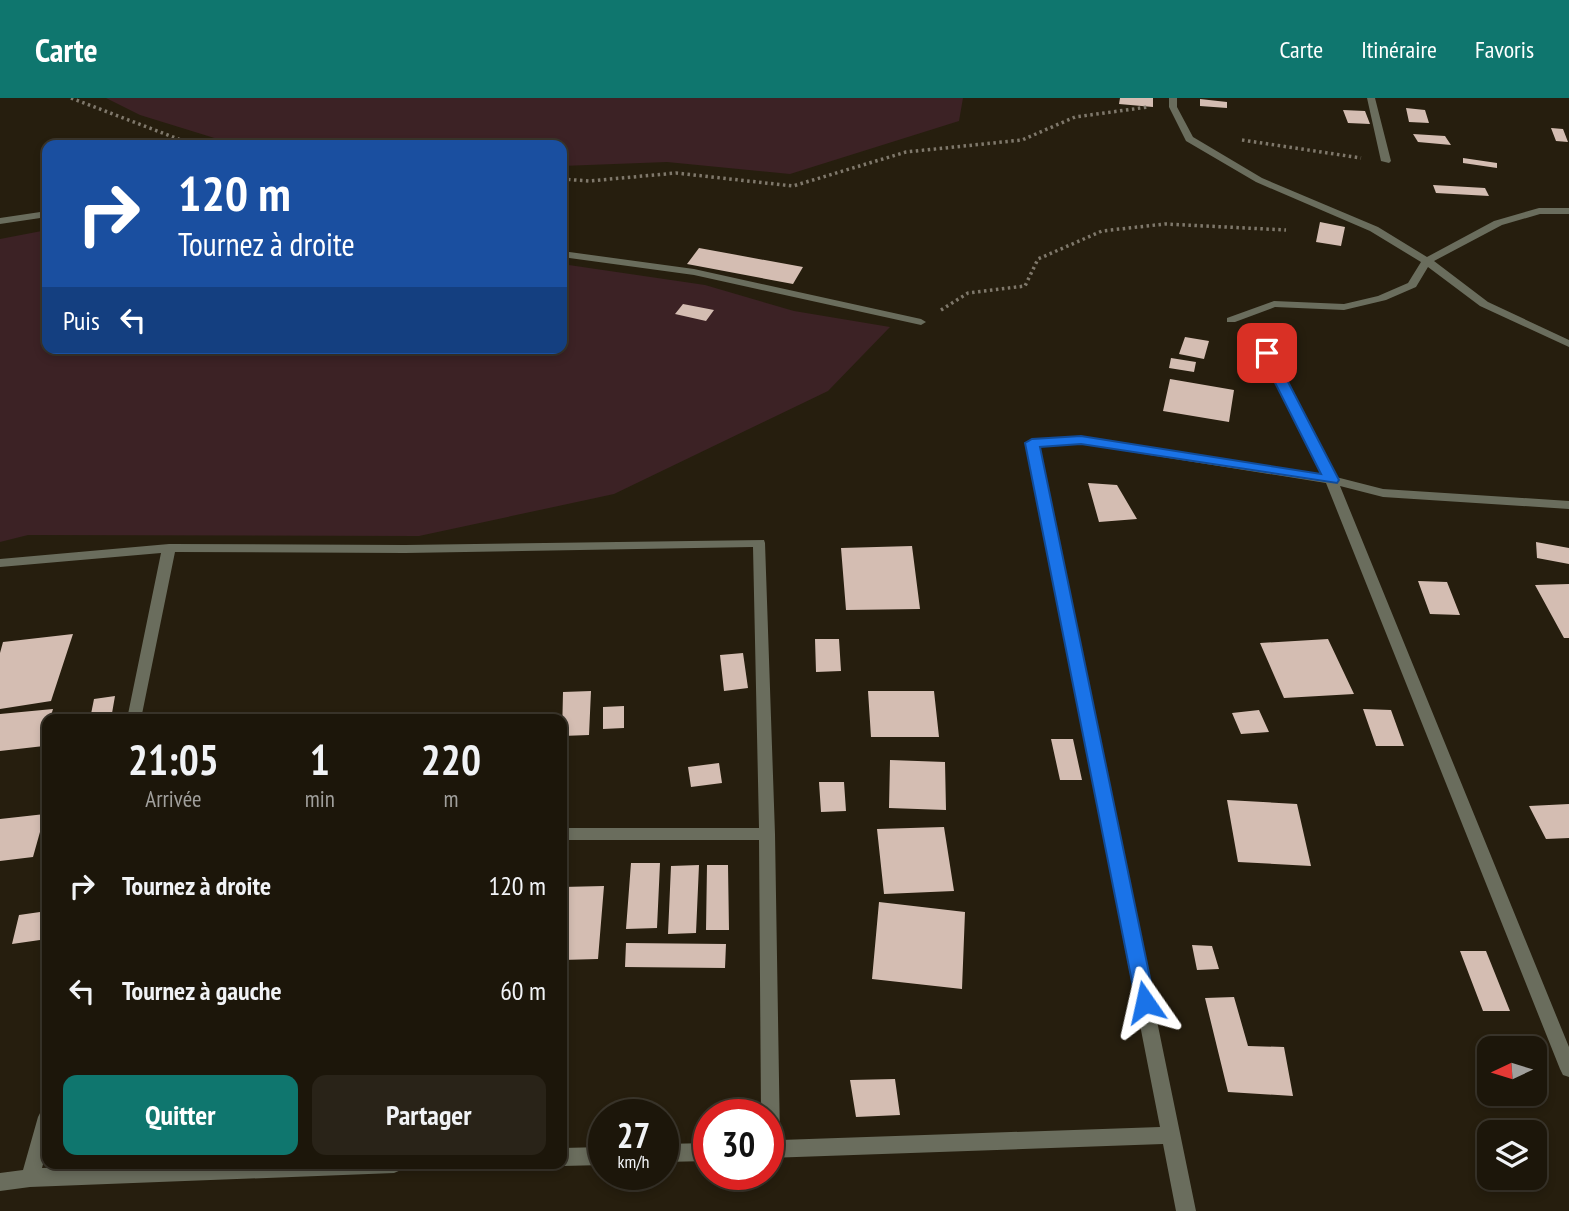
<!DOCTYPE html>
<html lang="fr">
<meta charset="utf-8">
<style>
body{margin:0;font-family:"PT Sans Narrow",sans-serif;background:#292318;color:#f1f3f6;height:100vh;display:flex;flex-direction:column;font-size:26px;white-space:nowrap}
*{box-sizing:border-box;margin:0}
p{font-size:23px;color:#a09f9c}
.icon{flex:none;width:38px;height:38px;fill:none;stroke:currentColor;stroke-width:2;stroke-linecap:round;stroke-linejoin:round}
.map{position:relative;flex:1;overflow:hidden}
.details{position:absolute;left:42px;top:616px;width:525px;height:455px;display:flex;flex-direction:column;background:#1c160a;border-radius:14px;box-shadow:0 4px 10px #0003,0 0 0 2px #3a352b}
.details>*{flex:none}
.guide{position:absolute;left:42px;top:42px;width:525px;height:214px;border-radius:14px;box-shadow:0 4px 10px #0003,0 0 0 2px #3a352b;background:#1a4fa0;color:#fff;overflow:hidden}
.needle{width:46px;rotate:266deg}
.fabs{position:absolute;left:1477px;top:938px;display:grid;gap:14px}
.fabs a{display:grid;place-items:center;width:70px;height:70px;border-radius:14px;background:#1c160a;box-shadow:0 4px 10px #0003,0 0 0 2px #3a352b;font-size:35px}
.speed{position:absolute;left:588px;top:1001px;display:flex;gap:14px;font-size:35px;font-weight:700;text-align:center}
.speed>*{display:grid;place-content:center;width:91px;height:91px;border-radius:50%;background:#1c160a;box-shadow:0 4px 10px #0003,0 0 0 2px #3a352b;line-height:1}
.speed small{font-size:18px;font-weight:400}
.speed .limit{border:10px solid #d22;background:#fff;color:#111}
.pin{position:absolute;display:grid;place-items:center;width:60px;height:60px;color:#fff;margin:-30px;border-radius:14px;box-shadow:0 4px 10px #0006}
.me{position:absolute;width:77px;margin:-38px;rotate:349deg;stroke-linejoin:round;filter:drop-shadow(0 0 5px #0008)}
.turn{display:flex;align-items:center;gap:24px;height:147px;padding:0 21px;font-size:32px}
.turn .icon{width:91px;height:91px;stroke-width:2.5}
.turn b{display:block;font-size:49px;line-height:60px}
.then{display:flex;align-items:center;height:66px;padding:0 21px;background:#0003;gap:14px;font-size:26px}
.eta{display:flex;justify-content:space-evenly;align-items:center;height:119px;text-align:center}
.eta b{font-size:42px;font-weight:800;line-height:49px}
.button{display:flex;gap:14px;margin-top:auto;padding:14px 21px}
.button a{flex:1;height:80px;border-radius:14px;background:#0f766e;color:#fff;font-size:28px;font-weight:800;line-height:80px;text-align:center}
.button a+a{background:#292318;color:#f1f3f6}
ul{padding:0;list-style:none}
li{display:flex;align-items:center;gap:21px;height:105px;padding:0 21px}
li div{flex:1}
li b{display:block;font-size:26px}
li em{font-style:normal}
header{display:flex;align-items:center;gap:42px;box-sizing:border-box;height:98px;padding:0 35px;background:#0f766e;color:#fff}
header strong{font-size:33px}
nav{display:flex;gap:38px;margin-inline-start:auto;font-size:24px}
.map>svg:first-child{display:block}
.green{fill:#3c2225}
.building{fill:#d4bdb2}
.lines{fill:none;stroke-linecap:round;stroke-linejoin:round}
.path{stroke:#7f786b;stroke-width:3.5;stroke-dasharray:2.5 3.5;stroke-linecap:butt}
.minor{fill:#6a6d5d;fill-rule:evenodd}
.route{fill:#1a73e8;stroke:#114b97;stroke-width:2}
</style>
<header>
<strong>Carte</strong>
<nav><a>Carte</a><a>Itinéraire</a><a>Favoris</a></nav>
</header>
<div class="map">
<svg width="1569" height="1113" viewBox="0 0 1569 1113">
<rect width="100%" height="100%" fill="#261e0e"/>
<path class="green" d="M106 0H963L959 23 790 76 667 64 562 68V47H237L140 17Z
M47 132V250H562V166L705 187 794 213 890 229 828 293 614 396 419 438 28 437 0 444V141Z"/>
<path class="building" d="M1120 0H1153V9L1119 6Z
M1200 1 1227 4V10L1200 8Z
M1406 10 1425 12 1429 25 1409 24Z
M1343 12 1365 13 1370 26 1348 25Z
M1551 30 1563 31 1568 44 1556 43Z
M1413 36 1445 38 1451 47 1418 44Z
M1463 60 1497 65V70L1463 65Z
M1433 87 1485 90 1489 98 1436 95Z
M1320 124 1345 129 1341 148 1316 144Z
M699 150 803 169 793 186 687 166Z
M683 206 714 212 706 223 675 216Z
M1185 239 1209 243 1204 261 1179 256Z
M1171 260 1196 264 1194 274 1169 270Z
M1170 281 1234 292 1229 324 1163 313Z
M1088 385 1117 387 1137 421 1099 424Z
M1536 444 1569 450V466L1537 460Z
M912 448 920 511 846 512 841 450Z
M1418 483 1447 484 1460 517 1430 516Z
M1569 486V540H1564L1535 487Z
M73 536 51 603 0 611V555L3 544Z
M815 541H839L841 573 816 574Z
M1328 541 1354 596 1284 600 1260 545Z
M743 555 748 590 724 593 720 557Z
M591 593 589 637 562 638 563 594Z
M868 593H934L939 639H871Z
M115 598 111 621H90L94 601Z
M624 608V630L603 631V609Z
M53 611 50 621H47L44 648 0 653V616Z
M1363 611 1391 612 1404 648H1376Z
M1259 612 1269 634 1241 636 1232 615Z
M1051 641H1073L1082 682H1060Z
M890 662 945 664 946 712 889 710Z
M719 665 722 685 691 689 688 669Z
M819 684H844L846 713 821 714Z
M1227 702 1297 706 1311 768 1238 764Z
M1569 706V740L1546 741 1529 708Z
M45 716 33 759 0 763V721Z
M944 729 954 793 884 796 877 731Z
M631 765H660L657 830 626 831Z
M699 767 696 835 668 836 671 768Z
M707 767H728L729 832H706Z
M604 788 598 861 562 862V789Z
M879 804 965 814 962 891 872 881Z
M47 813V841L12 846 19 817Z
M626 845 726 846 725 870 625 869Z
M1192 847 1212 848 1219 871 1197 872Z
M1460 853H1486L1510 913H1483Z
M1234 899 1248 948 1284 949 1293 998 1228 994 1205 900Z
M895 981 900 1017 856 1019 850 982Z"/>
<g class="lines">
<path class="path" d="M71 0 194 47
M1242 42 1361 60
M562 81 589 83 676 75 793 88 906 54 1022 42 1075 19 1148 9
M941 212 968 195 1025 188 1038 161 1102 133 1165 126 1286 132"/>
<path class="minor" d="M1169 0H1177V9L1193 39 1262 80 1378 129 1427 159 1494 123 1539 110H1569V116H1540L1502 127 1434 163 1488 204 1569 242V249L1480 208 1428 169 1416 189 1386 202 1344 212 1275 209 1235 224H1227V220L1274 203 1344 206 1378 198 1408 185 1421 164 1370 133 1256 84 1186 43 1169 9Z
M1367 0H1375L1391 63 1389 65 1381 63Z
M47 113V119L0 126V120Z
M562 153 694 171 921 221 926 224 921 227 694 177 562 159Z
M1267 252 1273 255 1336 379 1383 391 1569 403V411L1383 399 1340 388 1569 949V979L1563 977 1560 971 1326 385 1081 346 1039 348 1196 1113H1176L1163 1046 768 1060V1017H761L759 742H562V730H759L753 449 405 455 175 454 141 621H127L161 455 0 469V461L169 446 405 447 764 442 765 445 775 736 780 1042 1160 1029 1026 345 1032 341 1081 338 1322 377 1261 255Z
M47 1010V1051L42 1070 165 1066H403L401 1072 394 1075 30 1089 0 1093V1075L23 1072 38 1019 41 1013Z
M709 1045V1063L663 1064V1046Z
M604 1049V1067L562 1068 557 1066H562V1050Z"/>
</g>
<path class="route" d="M1267 251 1273 255 1339 382 1337 385 1081 346 1040 349 1155 904 1152 910 1145 913 1138 910 1136 904 1025 345 1032 341 1081 338 1321 376 1260 255Z"/>
</svg>
<div class="fabs">
<a><svg class="needle" viewBox="-14 -14 28 28"><path d="M0-13l5 13h-10z" fill="#e53935"/><path d="M0 13l5-13h-10z" fill="#a09f9c"/></svg></a>
<a><svg class="icon" aria-label="layers" viewBox="0 0 24 24"><path d="M12 4l9 5-9 5-9-5zM3 14l9 5 9-5"/></svg></a>
</div>
<div class="speed"><div>27<small>km/h</small></div><div class="limit">30</div></div>
<div class="pin" style="left:1267px;top:255px;background:#d93025"><svg class="icon" aria-label="arrive" viewBox="0 0 24 24"><path d="M6 21V4h12l-3 4 3 4H6"/></svg></div>
<svg class="me" style="left:1145px;top:904px" viewBox="-20 -20 40 40"><path d="M0-17L14 15 0 8-14 15z" fill="#1a73e8" stroke="#fff" stroke-width="4"/></svg>
<div class="guide">
<div class="turn"><svg class="icon" aria-label="right" viewBox="0 0 24 24"><path d="M7 20v-9h11M14 6l5 5-5 5"/></svg><div><b>120 m</b>Tournez à droite</div></div>
<div class="then">Puis<svg class="icon" aria-label="left" viewBox="0 0 24 24"><path d="M17 20v-9H6M10 6l-5 5 5 5"/></svg></div>
</div>
<section class="details">
<div class="eta">
<div><b>21:05</b><p>Arrivée</p></div>
<div><b>1</b><p>min</p></div>
<div><b>220</b><p>m</p></div>
</div>
<ul>
<li><svg class="icon" aria-label="right" viewBox="0 0 24 24"><path d="M7 20v-9h11M14 6l5 5-5 5"/></svg><div><b>Tournez à droite</b></div><em>120 m</em></li>
<li><svg class="icon" aria-label="left" viewBox="0 0 24 24"><path d="M17 20v-9H6M10 6l-5 5 5 5"/></svg><div><b>Tournez à gauche</b></div><em>60 m</em></li>
</ul>
<div class="button"><a>Quitter</a><a>Partager</a></div>
</section>
</div>
